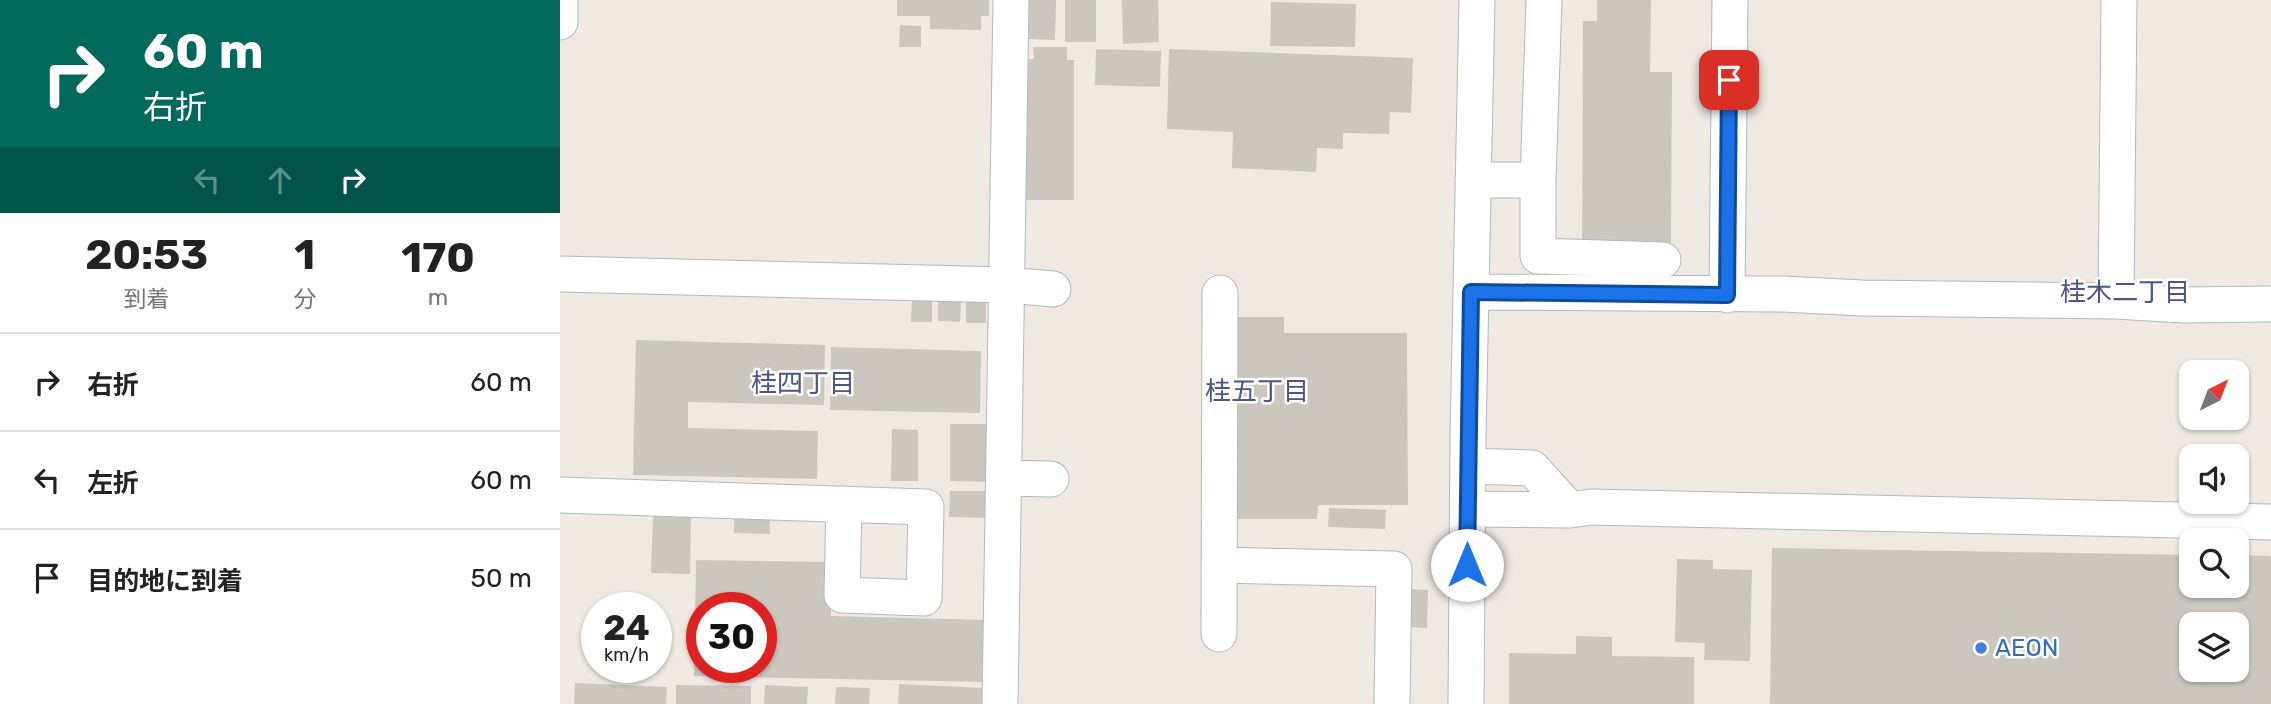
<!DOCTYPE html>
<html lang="ja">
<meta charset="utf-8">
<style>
body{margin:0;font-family:Rubik,"Noto Sans JP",sans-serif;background:#f6f6f6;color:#222;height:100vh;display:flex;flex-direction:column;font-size:26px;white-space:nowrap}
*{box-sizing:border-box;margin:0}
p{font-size:23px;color:#767676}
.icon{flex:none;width:38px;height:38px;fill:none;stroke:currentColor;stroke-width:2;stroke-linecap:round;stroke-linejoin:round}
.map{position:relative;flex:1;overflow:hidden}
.sheet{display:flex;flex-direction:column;background:#fff;width:560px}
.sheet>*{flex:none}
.guide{background:#00695c;color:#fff;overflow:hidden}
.needle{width:46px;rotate:42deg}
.controls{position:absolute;left:1619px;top:360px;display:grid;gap:14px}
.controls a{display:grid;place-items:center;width:70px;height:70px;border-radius:14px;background:#fff;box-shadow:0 2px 5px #0004;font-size:35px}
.speed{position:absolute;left:21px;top:592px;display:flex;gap:14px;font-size:35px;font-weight:700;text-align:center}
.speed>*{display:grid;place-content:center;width:91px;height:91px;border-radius:50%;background:#fff;box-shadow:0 2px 5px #0004;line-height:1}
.speed small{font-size:18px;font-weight:400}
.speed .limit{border:10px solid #d22;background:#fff;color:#111}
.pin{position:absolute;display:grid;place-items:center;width:60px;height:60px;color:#fff;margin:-30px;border-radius:14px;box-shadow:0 4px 10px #0006}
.me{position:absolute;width:77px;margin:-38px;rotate:0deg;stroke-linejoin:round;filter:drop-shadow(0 0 5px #0008)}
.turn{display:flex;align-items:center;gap:24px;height:147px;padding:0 28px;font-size:32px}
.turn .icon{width:91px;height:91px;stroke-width:2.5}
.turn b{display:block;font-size:49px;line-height:60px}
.lanes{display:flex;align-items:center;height:66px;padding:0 28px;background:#0003;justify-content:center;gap:35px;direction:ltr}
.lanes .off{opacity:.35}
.eta{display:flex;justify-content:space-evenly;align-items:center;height:119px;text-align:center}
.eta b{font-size:42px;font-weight:700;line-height:49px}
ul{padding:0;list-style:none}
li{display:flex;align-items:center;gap:21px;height:98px;padding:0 28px;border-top:2px solid #e0e0e0}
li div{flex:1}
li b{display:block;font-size:26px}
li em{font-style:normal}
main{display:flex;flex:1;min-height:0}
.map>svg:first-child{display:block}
.building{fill:#cbc7bf;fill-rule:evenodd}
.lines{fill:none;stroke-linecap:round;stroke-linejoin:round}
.minor-casing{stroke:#b4b7c1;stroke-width:37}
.minor{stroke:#fff;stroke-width:35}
.route-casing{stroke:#114b97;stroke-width:18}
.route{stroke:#1a73e8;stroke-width:12}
.shop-dot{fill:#3f7fe0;stroke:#fff;stroke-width:2.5}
.labels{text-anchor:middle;stroke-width:5;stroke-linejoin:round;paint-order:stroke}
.shop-label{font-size:24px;fill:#366cbe;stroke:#fff;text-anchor:start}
.neighbourhood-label{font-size:26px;fill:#4d5680;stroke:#fff}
</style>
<main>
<section class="sheet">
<div class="guide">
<div class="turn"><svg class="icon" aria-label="right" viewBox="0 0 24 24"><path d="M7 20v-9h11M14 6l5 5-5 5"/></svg><div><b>60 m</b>右折</div></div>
<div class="lanes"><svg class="icon off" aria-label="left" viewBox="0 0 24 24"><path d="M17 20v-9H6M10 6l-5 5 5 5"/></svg><svg class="icon off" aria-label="ahead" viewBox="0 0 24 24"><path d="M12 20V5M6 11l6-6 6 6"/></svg><svg class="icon" aria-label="right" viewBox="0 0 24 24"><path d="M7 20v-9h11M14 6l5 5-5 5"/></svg></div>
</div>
<div class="eta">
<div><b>20:53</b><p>到着</p></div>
<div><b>1</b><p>分</p></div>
<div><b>170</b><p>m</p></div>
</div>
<ul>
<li><svg class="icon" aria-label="right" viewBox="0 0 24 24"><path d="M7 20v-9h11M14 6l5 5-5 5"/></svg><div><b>右折</b></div><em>60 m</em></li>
<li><svg class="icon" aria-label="left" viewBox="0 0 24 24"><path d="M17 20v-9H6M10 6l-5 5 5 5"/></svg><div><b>左折</b></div><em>60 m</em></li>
<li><svg class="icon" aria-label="arrive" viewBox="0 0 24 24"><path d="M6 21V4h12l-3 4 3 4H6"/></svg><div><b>目的地に到着</b></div><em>50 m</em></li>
</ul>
</section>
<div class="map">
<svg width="1711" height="704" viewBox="0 0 1711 704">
<rect width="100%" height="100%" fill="#efe9e1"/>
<path class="building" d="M337 0H429V16H421V30L370 29V16H337Z
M467 0H496L495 40 466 39Z
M505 0H536V42H505Z
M562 0H598L599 42 563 44Z
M1037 0H1091L1090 72H1112L1111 243 1022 242 1023 21H1037Z
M711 2 796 4 795 47 710 46Z
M340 25 361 26V47H339Z
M473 47H507V60H514V200H466V59H474Z
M536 49 601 51 600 87 535 85Z
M609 49 853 58 851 113 830 112 829 134 783 133V149L757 148 756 172 672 168 673 132 607 129Z
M352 299 372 300V322H351Z
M378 300 401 301 400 322 378 321Z
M406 301H426V323H406Z
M670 317H724V333H847L848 505H758L757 519H669Z
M76 340 265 345 264 405 128 402V428L258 431 257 479 73 475Z
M271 347 421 351 420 413 270 410Z
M390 424H431L430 482 390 481Z
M332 429 358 430V481H331Z
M390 491H432V518L389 517Z
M769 508 826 510 825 529 768 527Z
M93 516 131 517 130 574 91 573Z
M174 517 210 519V534L174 533Z
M1212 548 1631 555V586H1676V555L1711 556V704H1210ZM1631 625H1676V670H1631Z
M1117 559 1153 560V569L1192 570 1190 661 1144 660 1145 643 1115 642Z
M136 560 272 562 271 616 428 620 427 682 134 676ZM142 607H201V667H142Z
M849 589 868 590 867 628 848 627Z
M1016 636 1052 637V656L1134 657V704H949V653L1016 654Z
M15 683 107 687 106 704H14Z
M339 684 424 688 423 704H338Z
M116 685 191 686V704H116Z
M205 685 248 687 247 704H204Z
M276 687 310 688 309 704H275Z"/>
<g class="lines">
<g class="minor-casing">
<path id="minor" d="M0 22V0
M913 180H978L984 0
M978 180V256L1103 260
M0 274 447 285 493 289
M911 292 1223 294 1302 298 1556 301 1623 305 1711 304
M1167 295 1170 0
M1556 301 1559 0
M908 466 972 468 1010 510
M445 478 491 479
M0 495 366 507 364 598 282 595 284 504
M908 509 1010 510 1031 507 1711 522
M659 565 834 569 832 704
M659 634 660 293
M440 704 451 0
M906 704 908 436 917 0"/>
</g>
<use href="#minor" class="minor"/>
</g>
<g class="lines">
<g class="route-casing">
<path id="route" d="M907 565 911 292 1167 295 1169 80"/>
</g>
<use href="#route" class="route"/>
</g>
<circle class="shop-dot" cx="1421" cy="648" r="7"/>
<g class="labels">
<g class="shop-label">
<text x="1435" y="656">AEON</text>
</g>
<g class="neighbourhood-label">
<text x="1565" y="301">桂木二丁目</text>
<text x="243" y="392">桂四丁目</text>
<text x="697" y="400">桂五丁目</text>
</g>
</g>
</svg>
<div class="controls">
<a><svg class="needle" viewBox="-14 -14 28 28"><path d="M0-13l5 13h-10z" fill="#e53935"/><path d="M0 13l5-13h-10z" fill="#767676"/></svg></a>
<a><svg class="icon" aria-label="sound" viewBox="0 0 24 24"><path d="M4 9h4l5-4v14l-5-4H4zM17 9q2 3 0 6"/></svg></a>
<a><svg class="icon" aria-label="search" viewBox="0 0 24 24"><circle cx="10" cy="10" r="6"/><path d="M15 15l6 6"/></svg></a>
<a><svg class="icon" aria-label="layers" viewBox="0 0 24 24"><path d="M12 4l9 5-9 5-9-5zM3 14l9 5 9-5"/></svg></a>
</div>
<div class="speed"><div>24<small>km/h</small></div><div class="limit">30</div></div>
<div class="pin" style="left:1169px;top:80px;background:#d93025"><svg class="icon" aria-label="arrive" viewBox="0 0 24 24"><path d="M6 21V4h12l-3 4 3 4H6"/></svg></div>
<svg class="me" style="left:907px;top:565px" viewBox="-20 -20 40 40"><circle r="19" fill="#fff"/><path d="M0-13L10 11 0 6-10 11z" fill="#1a73e8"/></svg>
</div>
</main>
